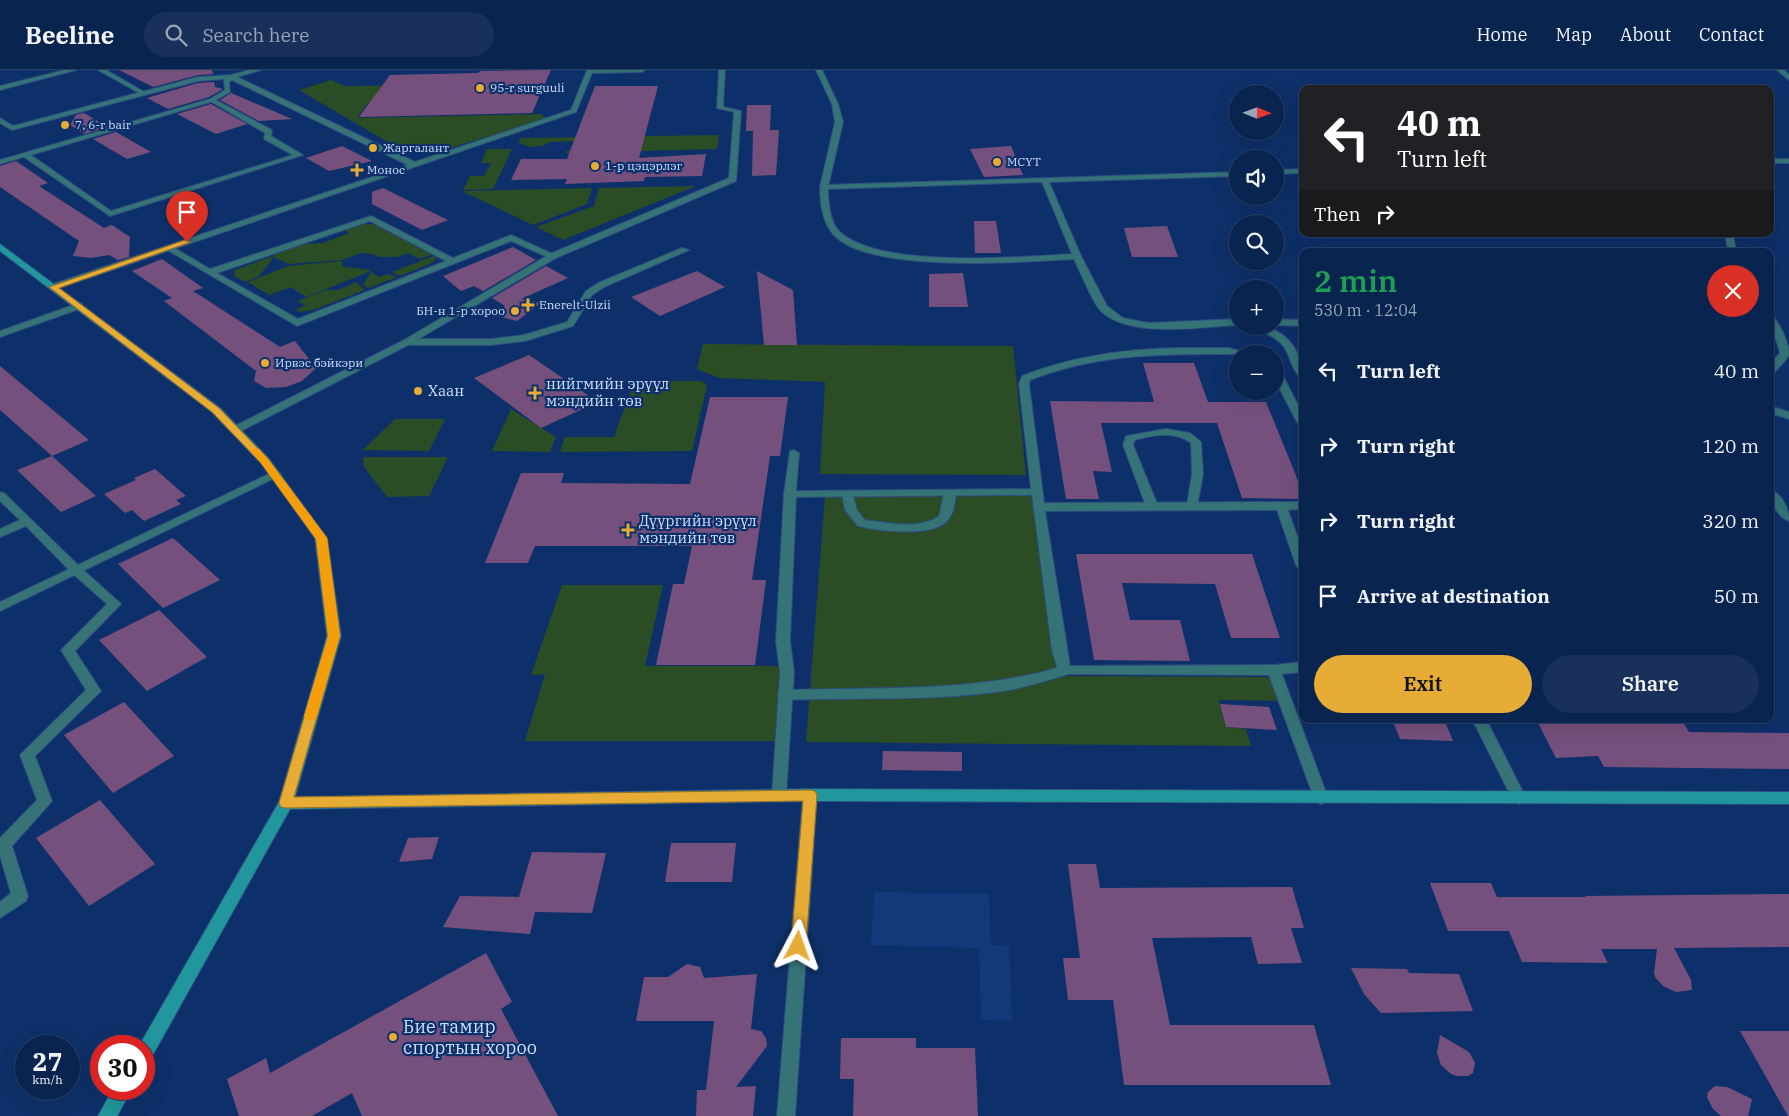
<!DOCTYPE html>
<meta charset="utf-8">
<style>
body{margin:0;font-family:"IBM Plex Serif",serif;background:#18305a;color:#f1f3f6;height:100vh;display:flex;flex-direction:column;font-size:19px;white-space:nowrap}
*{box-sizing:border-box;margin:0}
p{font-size:16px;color:#99a4b7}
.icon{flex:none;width:28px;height:28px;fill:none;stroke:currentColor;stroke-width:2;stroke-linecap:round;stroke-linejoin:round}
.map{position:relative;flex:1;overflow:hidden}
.sheet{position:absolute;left:1299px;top:178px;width:475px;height:475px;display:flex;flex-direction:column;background:#0a2450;border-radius:10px;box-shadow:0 5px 20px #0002,0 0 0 1px #2a4167}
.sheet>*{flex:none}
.banner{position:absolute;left:1299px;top:15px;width:475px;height:152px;border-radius:10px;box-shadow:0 5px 20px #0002,0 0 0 1px #2a4167;background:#202124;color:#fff;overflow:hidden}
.needle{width:32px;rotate:91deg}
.controls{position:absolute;left:1229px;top:15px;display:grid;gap:10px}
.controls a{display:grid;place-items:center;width:55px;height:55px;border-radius:50%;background:#0a2450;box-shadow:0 5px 20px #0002,0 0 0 1px #2a4167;font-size:25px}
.speed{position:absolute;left:15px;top:965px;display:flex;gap:10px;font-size:25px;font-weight:700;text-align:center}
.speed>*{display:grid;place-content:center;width:65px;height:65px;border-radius:50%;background:#0a2450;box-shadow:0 5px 20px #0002,0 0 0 1px #2a4167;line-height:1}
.speed small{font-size:12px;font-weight:400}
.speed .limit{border:8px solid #d22;background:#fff;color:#111}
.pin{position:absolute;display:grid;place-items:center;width:42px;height:42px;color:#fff;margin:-51px -21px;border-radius:50% 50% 50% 0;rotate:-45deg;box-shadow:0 0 5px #0007}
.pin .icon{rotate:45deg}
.me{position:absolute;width:55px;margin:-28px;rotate:4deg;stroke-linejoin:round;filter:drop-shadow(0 0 4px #0008)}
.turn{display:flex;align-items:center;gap:18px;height:105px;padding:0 15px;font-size:22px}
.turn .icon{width:65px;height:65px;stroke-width:2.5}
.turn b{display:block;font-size:35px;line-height:42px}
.then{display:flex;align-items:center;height:48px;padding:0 15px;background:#0003;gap:10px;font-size:19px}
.round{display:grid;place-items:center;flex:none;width:52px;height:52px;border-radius:26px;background:#18305a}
.summary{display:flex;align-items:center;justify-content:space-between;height:85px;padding:0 15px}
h1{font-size:30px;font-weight:600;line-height:38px;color:#1e9e55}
.action{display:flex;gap:10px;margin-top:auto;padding:10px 15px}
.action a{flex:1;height:58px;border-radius:30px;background:#e6ac36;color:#111;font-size:20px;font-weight:600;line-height:58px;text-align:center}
.action a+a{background:#18305a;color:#f1f3f6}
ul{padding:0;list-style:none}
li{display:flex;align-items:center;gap:15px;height:75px;padding:0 15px}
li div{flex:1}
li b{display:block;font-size:19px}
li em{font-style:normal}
header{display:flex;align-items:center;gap:30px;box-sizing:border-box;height:70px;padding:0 25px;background:#0a2450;border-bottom:1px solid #2a4167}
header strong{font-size:24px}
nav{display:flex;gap:28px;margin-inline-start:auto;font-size:18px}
.search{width:350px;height:45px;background:#18305a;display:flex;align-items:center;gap:12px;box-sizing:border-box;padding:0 18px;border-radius:28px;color:#99a4b7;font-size:19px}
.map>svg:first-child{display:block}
.built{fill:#14397b}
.green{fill:#2b4d25}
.building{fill:#76507d}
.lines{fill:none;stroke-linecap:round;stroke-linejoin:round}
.lane-casing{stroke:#2d4c81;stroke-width:2}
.street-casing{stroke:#2d4c81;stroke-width:2}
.secondary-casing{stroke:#2d4c81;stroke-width:2}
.lane{fill:#357377;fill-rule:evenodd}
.street{fill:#357377;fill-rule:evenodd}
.secondary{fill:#21979d;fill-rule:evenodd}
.route{fill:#e6ac36;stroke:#967023}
.slow{fill:#f59e0b}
.poi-dot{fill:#e6ac36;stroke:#0e306a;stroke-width:2}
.labels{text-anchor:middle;stroke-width:4.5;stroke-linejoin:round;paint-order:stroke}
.far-poi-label{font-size:12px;fill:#cedffc;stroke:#0e306a;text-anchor:start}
.poi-label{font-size:15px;fill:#cedffc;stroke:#0e306a;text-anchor:start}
.near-poi-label{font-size:18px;fill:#cedffc;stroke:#0e306a;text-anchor:start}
</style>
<header>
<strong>Beeline</strong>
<div class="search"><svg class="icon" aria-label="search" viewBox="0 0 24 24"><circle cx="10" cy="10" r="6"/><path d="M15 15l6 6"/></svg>Search here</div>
<nav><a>Home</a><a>Map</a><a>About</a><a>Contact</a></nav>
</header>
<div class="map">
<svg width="1789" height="1046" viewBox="0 0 1789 1046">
<rect width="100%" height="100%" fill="#0e306a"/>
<path class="built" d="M874 822 989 824 991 875 1009 876 1012 951 981 950 979 878 871 875Z"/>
<path class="green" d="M331 10 345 16 458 15 447 32 368 33 357 48 541 44 547 49 436 82 421 75 403 81 299 20Z
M719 65 717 79 566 83V81L579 80 581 71 550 72 542 76 529 77 518 72 521 68Z
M487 79H512L493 119 463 120 470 106H484L491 93H481Z
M696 116 563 170 536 157 594 136 599 118Z
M592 118 587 134 533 155 462 121Z
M368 154 379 155 433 184 420 189 408 183 397 187H379L372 184 361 183 342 190 288 194 272 186 302 174 323 173 349 163 343 159 356 155Z
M434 186 437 187 432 193 400 206 392 202Z
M270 187 273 188 259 206 245 212 234 206 235 200Z
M342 191V196C352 199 361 197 371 201L306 227 291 217 269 225 248 212 288 196Z
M371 202 380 207 388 204 397 207 368 218 363 215Z
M356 212 365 220 313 240 298 242 295 240 305 235 298 231 326 220H338Z
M703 274 1013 276 1026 405 820 404 825 312 719 308 697 299Z
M646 311H701L707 315 692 381 560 382 565 367H614L633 315Z
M511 339 556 367 550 382 492 381Z
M395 349H445L429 381 363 380Z
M363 387H448L429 426 387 427 364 397Z
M825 426H1034L1057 606 1279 607 1288 631 1219 630 1226 657 1246 659 1251 676 806 672Z
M562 515H663L645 596H784L777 671H525L545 604 531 605Z"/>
<path class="building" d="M119 0H212L213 4 198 5 153 17Z
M551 0 532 43 359 47 390 5 478 3 480 1Z
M214 12 215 17 223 19 209 27 168 39 147 28 198 13Z
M595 16H658L639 88 706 84 702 106 645 107 644 111 565 114 567 109 511 110 521 89H567Z
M231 23 292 49 259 51 220 30Z
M211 34 247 54 216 64 177 44Z
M747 35H771L770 60H779L776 105 752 106 753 61H746Z
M84 43 108 57 84 64 70 55 76 45Z
M116 62 151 82 127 89 93 69Z
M342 76 372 91 329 101 306 88Z
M1011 76 1023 105 984 107 970 79Z
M16 91 48 113 39 116 104 158 112 155 130 167 129 187 118 190 109 185 91 188 73 186 79 171 0 117V96Z
M383 118 421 137 448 150 422 160 372 134V122Z
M974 151H996L1001 183H975Z
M1167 156 1178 187H1132L1124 158Z
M513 177 536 190 483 221 474 216 461 221 443 206Z
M162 189 203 218 193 221 280 277 295 271 316 298 302 311 286 317 266 318 254 311 256 301 164 231 172 228 132 201Z
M546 196 568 208 521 229 541 233 517 251 492 245 505 236 492 228Z
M697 201 725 217 660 246 631 227Z
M757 201 793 220 797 275H764Z
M963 203 968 237H929V204Z
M529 285 598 332 541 358 474 308Z
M1143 293H1194L1208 332H1266L1295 403 1302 423V429L1242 428 1217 353H1101L1112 402 1093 401 1099 429H1066L1050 331 1154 332Z
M0 296 89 370 52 386 0 340Z
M710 327H788L780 386H770L752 510H766L755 595H656L673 514H684L692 476H535L528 493H485L521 403H564L561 413 690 414Z
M52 386 96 426 61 442 17 400Z
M155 399 186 426 176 430 181 434 144 451 132 440 125 443 104 424 136 410 134 408Z
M173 468 220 510 163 538 118 494Z
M1076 484H1252L1280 568H1231L1215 514 1122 513 1130 550H1180L1190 591 1094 590Z
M159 540 207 587 147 621 99 570Z
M124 632 174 686 113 723 64 665Z
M1220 634 1269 637 1277 660 1226 657Z
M1392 649H1444L1453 671 1400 669Z
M1536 649H1681L1689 662 1789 663V699L1604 697 1598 686 1556 688Z
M883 681 962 682V701L882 700Z
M100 730 155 794 89 836 36 768Z
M439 767 432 789 399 792 408 768Z
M671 773H736L732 812H665Z
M532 782 606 783 592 843 535 842 530 864 443 857 460 826 519 827Z
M1068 794H1096L1100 818 1292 817 1304 858H1291L1302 893 1258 894 1251 867 1152 868 1170 955H1314L1331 1015H1124L1113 930H1068L1063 888H1080Z
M1430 813H1491L1497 827H1586L1585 826 1789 824V877L1674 878 1691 910 1692 920 1676 922 1663 916 1655 907 1654 902 1657 879H1601L1608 893 1522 892 1509 861H1448Z
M486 883 512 932 501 939 558 1046H362L352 1023 312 1046H239L227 1009 266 988 270 1003Z
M687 894 700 897 704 908 757 904 751 959 761 961 766 968 767 976 736 1017 756 1016 753 1046H696L697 1020H706L714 951H636L644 907H668Z
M1351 898 1407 899 1409 903 1459 904 1473 941 1381 943 1364 924Z
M1740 961H1789V1046H1788Z
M1440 965 1469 982 1475 993 1473 1003 1468 1006H1457L1451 1004 1441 995 1437 983Z
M841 968H916V978H975L978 1046H853L854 1009H840Z
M1715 1016 1727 1017 1752 1029 1748 1046H1721L1713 1039 1707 1027 1708 1022Z"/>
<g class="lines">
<g class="lane-casing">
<path id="lane" d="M65 0H76L0 20V16Z
M98 0H106L146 23 141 24Z
M816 0H822L838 34 843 52 828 117 824 119 820 117 835 52 832 34Z
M210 29H214L272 60 271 66 303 85 110 146 21 85 28 83 111 141 293 85 264 69 265 63 210 31Z
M371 146 453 188 511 165 557 186 550 188 511 171 297 256 164 178 171 176 210 199ZM370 151 446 191 298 249 217 203Z
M682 178 689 180 604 217 592 225 573 256 525 271 491 275H407L402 272 407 269H491L524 265 567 252 586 221 598 213Z
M1166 359 1190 363 1201 372 1203 404 1197 437 1193 439 1187 435 1192 404 1191 373C1175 361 1153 365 1135 370L1133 375 1158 436 1152 440 1146 436 1123 375 1126 366Z
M950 420 956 423C955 433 954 445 946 452 930 467 878 461 858 456L845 440 842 424 844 422H852L857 440 865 450C888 453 919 460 939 446L944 423Z
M0 422 4 423 80 497 121 534 75 581 101 621 35 686 52 731 12 776 28 826 26 831 0 848V832L11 823 0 786V768L37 730 20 685 86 620 61 580 107 534 72 503 26 456 0 467V459L20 450 0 431Z
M1064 596 1069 598 1071 601 1069 604C1049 610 1030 616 1010 620 936 632 859 627 785 630L780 629 778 625 780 621 785 620C878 617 974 623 1064 596Z"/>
</g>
<g class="street-casing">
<path id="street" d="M250 0H261L237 7 415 92 571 40 587 0H645L642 2 592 3 576 42 56 219H50V215L408 95 232 10 229 12 230 22 214 31 0 94V90L210 29 225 20 224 9 198 11 12 60 0 53V48L13 56 198 7 231 5Z
M719 0H725L723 37 741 41 736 111 556 188 410 274 239 362H231L230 360 231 358 404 270 550 184 729 108 734 42 717 38Z
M1777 0H1784L1789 5V10Z
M1770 89H1789V93H1770Z
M1302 99V103L1275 104V100Z
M1238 102V106L1049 112 1081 186 1107 236 1123 248 1149 253 1238 249V255C1200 257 1128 269 1100 240 1092 231 1080 201 1074 189 1023 192 867 204 833 164 822 151 820 133 820 117L824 115ZM1042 112 1072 184C1018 187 881 199 840 162 830 153 829 135 828 123V119Z
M1725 164H1733L1736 181H1728Z
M79 233 82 234V238L0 267V261Z
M1770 245C1779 249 1789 274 1789 284 1787 290 1778 298 1774 303L1770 304V295L1780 283C1777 270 1770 257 1770 245Z
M1275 249 1302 250V256L1275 255Z
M1255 256C1284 256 1302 279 1302 307 1293 305 1290 285 1284 277 1277 267 1264 264 1255 256Z
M1178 278H1229L1251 284C1177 284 1103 281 1030 310L1029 314 1044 433 1302 432V439L1288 440 1302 480V499L1298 498 1296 495 1277 440 1045 441 1070 596 1274 595 1302 592V602L1282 604 1328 728 1326 732 1321 734 1316 732 1314 728 1269 605 1059 604 1052 580 1032 425 796 427 790 571 794 602 786 726 784 730 779 732 774 730 772 726 780 602 776 571 784 424 790 381 794 380 799 383 796 421 1031 419 1019 314 1022 306C1073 286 1124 279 1178 278Z
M1275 297 1280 300 1302 343V355L1297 352 1275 310Z
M1770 336 1789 342V349L1770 343Z
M275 401 281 404 279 406 0 541V532Z
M1770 420C1782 423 1789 439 1789 451 1777 447 1770 431 1770 420Z
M1472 649H1486L1526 728 1524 732 1519 734 1514 732Z
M810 719 815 721 817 725 795 1046H777L803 725 805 721Z"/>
</g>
<g class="secondary-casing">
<path id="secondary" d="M0 174 220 338 269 389 327 468 341 566 295 727 810 719 1789 722V734L810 731 290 739 150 990 144 993V976H139L279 732 327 566 315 468 261 393 212 342 0 181Z
M113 1019H132L117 1046H98Z"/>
</g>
<use href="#lane" class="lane"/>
<use href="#street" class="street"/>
<use href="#secondary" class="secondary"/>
</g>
<path class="route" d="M185 170 191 172 59 218 219 338 268 389 327 468 340 566 294 727 810 720 815 721 817 725 806 876 804 881 798 883 793 881 791 876 803 731 286 738 281 737 279 733 328 566 316 469 261 393 212 342 49 217Z"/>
<path class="slow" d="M255 378 259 379 268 389 327 468 340 566 317 646 315 650H306L304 646 328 566 316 469 261 393 250 381Z"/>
<g class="poi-dot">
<circle cx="480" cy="18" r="5"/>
<circle cx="65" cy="55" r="5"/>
<circle cx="373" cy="78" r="5"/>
<circle cx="997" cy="92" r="5"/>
<circle cx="595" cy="96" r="5"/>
<path d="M354.5 92.5h5v5h5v5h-5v5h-5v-5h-5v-5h5z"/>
<path d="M525.5 227.5h5v5h5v5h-5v5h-5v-5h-5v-5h5z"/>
<circle cx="515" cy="241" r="5"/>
<circle cx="265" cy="293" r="5"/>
<circle cx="418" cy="321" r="5"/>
<path d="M532.5 315.5h5v5h5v5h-5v5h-5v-5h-5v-5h5z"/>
<path d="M625.5 452.5h5v5h5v5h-5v5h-5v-5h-5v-5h5z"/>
<circle cx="393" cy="967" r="5"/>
</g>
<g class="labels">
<g class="far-poi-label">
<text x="490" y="22">95-r surguuli</text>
<text x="75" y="59">7, 6-r bair</text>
<text x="383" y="82">Жаргалант</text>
<text x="1007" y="96">МСҮТ</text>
<text x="605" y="100">1-р цэцэрлэг</text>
<text x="367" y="104">Монос</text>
<text x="539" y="239">Enerelt-Ulzii</text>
<text x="505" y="245" text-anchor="end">БН-н 1-р хороо</text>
<text x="275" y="297">Ирвэс бэйкэри</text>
</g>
<g class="poi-label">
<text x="546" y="319">нийгмийн эрүүл<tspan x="546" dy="17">мэндийн төв</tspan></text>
<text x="428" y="326">Хаан</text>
<text x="639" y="456">Дүүргийн эрүүл<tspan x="639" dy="17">мэндийн төв</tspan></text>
</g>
<g class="near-poi-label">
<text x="403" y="963">Бие тамир<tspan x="403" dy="21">спортын хороо</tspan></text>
</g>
</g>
</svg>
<div class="controls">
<a><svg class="needle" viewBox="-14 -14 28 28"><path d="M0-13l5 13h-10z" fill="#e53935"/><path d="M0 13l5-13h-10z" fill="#99a4b7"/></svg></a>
<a><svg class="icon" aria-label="sound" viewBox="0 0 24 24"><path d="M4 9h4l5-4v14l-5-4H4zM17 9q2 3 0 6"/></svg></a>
<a><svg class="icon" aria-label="search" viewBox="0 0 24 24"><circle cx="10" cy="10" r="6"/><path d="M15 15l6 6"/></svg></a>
<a>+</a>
<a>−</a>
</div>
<div class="speed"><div>27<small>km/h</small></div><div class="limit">30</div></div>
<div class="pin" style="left:187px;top:172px;background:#d93025"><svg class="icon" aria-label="arrive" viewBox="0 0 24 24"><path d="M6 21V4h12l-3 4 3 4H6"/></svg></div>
<svg class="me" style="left:798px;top:876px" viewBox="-20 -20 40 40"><path d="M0-17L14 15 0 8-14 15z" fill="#e6ac36" stroke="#fff" stroke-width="4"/></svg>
<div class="banner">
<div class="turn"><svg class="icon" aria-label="left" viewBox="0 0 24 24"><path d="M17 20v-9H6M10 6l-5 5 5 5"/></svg><div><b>40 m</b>Turn left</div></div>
<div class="then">Then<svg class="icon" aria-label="right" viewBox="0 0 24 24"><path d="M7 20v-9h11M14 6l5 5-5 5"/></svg></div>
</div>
<section class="sheet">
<div class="summary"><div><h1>2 min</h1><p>530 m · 12:04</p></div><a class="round" style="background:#d93025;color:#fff"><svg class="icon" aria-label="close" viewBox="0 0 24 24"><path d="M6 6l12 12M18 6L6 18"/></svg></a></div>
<ul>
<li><svg class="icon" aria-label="left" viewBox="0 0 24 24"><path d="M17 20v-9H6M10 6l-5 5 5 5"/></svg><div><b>Turn left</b></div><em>40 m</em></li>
<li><svg class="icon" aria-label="right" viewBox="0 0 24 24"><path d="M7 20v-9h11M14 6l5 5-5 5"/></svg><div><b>Turn right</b></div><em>120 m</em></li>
<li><svg class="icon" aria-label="right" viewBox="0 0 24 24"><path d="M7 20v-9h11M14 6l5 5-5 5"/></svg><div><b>Turn right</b></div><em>320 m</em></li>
<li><svg class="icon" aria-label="arrive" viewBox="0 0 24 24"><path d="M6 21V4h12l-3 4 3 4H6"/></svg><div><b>Arrive at destination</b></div><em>50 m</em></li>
</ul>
<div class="action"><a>Exit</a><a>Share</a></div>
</section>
</div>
